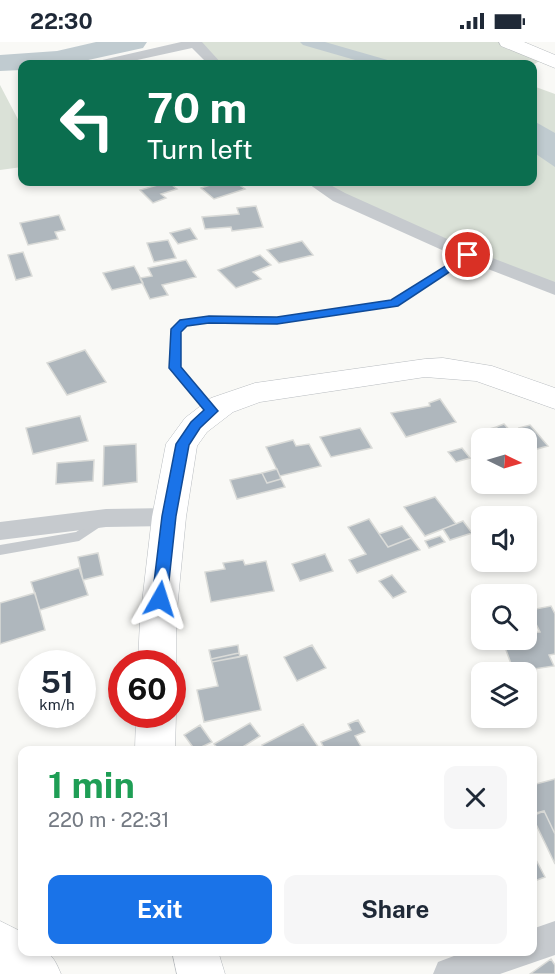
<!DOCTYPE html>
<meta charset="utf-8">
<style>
body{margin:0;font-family:"Public Sans",sans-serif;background:#f6f6f7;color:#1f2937;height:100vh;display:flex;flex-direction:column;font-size:22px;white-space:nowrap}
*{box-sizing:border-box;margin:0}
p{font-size:20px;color:#747a83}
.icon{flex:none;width:33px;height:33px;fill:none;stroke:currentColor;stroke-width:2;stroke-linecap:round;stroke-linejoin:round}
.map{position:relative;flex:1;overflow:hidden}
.side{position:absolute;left:18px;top:704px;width:519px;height:210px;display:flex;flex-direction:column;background:#fff;border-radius:12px;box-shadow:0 3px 9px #0003}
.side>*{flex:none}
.hud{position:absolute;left:18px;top:18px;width:519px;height:126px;border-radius:12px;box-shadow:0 3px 9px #0003;background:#0b6e4f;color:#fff;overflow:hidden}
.needle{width:39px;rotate:95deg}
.buttons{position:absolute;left:471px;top:386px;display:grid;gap:12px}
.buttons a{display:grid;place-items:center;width:66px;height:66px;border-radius:12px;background:#fff;box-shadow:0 3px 9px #0003;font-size:30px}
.speed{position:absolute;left:18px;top:608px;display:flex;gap:12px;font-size:30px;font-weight:700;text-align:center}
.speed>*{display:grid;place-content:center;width:78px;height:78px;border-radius:50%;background:#fff;box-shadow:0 3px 9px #0003;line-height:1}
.speed small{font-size:15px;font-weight:400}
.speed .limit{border:9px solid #d22;background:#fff;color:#111}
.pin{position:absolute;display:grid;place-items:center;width:51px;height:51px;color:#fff;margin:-26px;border:3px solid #fff;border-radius:50%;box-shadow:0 2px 6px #0007}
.me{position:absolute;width:66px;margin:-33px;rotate:6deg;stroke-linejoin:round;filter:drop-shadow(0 0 4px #0008)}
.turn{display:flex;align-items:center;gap:21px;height:126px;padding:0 30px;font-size:27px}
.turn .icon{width:78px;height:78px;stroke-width:2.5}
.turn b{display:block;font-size:42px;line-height:51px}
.round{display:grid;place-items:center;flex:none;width:63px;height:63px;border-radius:12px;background:#f6f6f7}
.headline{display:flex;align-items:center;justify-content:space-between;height:102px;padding:0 30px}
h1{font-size:36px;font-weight:700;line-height:45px;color:#1e9e55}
.action{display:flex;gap:12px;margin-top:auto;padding:12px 30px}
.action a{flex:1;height:69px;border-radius:12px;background:#1a73e8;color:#fff;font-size:24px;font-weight:700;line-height:69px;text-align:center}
.action a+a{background:#f6f6f7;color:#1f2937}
.status{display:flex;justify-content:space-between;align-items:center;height:42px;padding:0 30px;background:#fff;direction:ltr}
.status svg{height:16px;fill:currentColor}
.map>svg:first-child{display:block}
.green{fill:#dae1d7}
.water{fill:#c0cbd0}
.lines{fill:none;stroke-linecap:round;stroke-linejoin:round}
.canal{fill:#c0cbd0;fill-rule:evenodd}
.river{fill:#c0cbd0;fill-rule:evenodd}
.building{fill:#afb7bd;stroke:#dadbd8;stroke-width:1.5}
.primary-casing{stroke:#b9bdc1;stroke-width:1}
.highway-casing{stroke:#b8bcbf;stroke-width:1}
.lane{fill:#c6cace;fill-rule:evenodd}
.street{fill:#c6cace;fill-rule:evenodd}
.primary{fill:#fff;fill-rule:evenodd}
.highway{fill:#fff;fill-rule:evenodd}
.route{fill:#1a73e8;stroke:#114b97;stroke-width:1.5}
</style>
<div class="status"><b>22:30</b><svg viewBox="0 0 49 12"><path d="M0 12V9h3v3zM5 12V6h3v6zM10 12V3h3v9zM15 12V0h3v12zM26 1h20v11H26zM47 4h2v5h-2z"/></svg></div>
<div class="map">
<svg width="555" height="932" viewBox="0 0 555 932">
<rect width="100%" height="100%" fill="#f9f9f6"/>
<path class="green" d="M194 0H506L544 16 533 23 215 22Z
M0 43 22 85V125L0 128Z
M533 44 555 52V247L339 155 314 140H532Z"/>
<path class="water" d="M532 78 555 91V125L533 110Z"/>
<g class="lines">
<path class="canal" d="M300 0H325L391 19 393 22H369L303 3Z"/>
<path class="river" d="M96 0H147L143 6 70 22H22V28L0 29V13L57 9Z"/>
</g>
<path class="building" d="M168 140 177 147 161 152 166 156 153 161 140 148Z
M219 140H235L245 147 214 157 201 146Z
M256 164 263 185 232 189 231 185 205 187 202 175 239 172 237 166Z
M59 173 65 188 55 190 58 197 28 203 20 181Z
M190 186 197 197 178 202 170 191Z
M168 198 176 216 154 220 147 201Z
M302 199 313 213 279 221 267 208Z
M23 210 32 234 16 238 8 213Z
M260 213 271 223 253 230 261 237 236 246 218 228Z
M186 218 196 235 162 243 168 253 150 257 140 236 152 234 148 226Z
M134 224 143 241 112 248 103 231Z
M85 308 106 340 67 353 47 321Z
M440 357 456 380 406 395 391 371 430 364 429 361Z
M80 374 88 399 33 412 26 386Z
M504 382 512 391 503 394 496 385Z
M530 383 548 404 526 410V396H484L479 390 496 385 503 394 521 389 519 386Z
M360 386 372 406 331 415 320 395Z
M293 398 296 404 309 402 321 424 280 434 266 405Z
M136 402 137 440 103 444 104 404Z
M462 406 470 416 456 420 448 410Z
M94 418 93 439 56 442 57 421Z
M277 427 281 437 267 441 262 431Z
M262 431 267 441 281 437 285 445 237 457 230 438Z
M435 455 456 482 425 494 404 465Z
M369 477 388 505 411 496 420 508 357 531 349 518 366 512 348 485Z
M463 479 472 491 450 498 443 487Z
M402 484 411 496 388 505 379 492Z
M440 494 445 500 429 506 425 499Z
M98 511 103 533 83 538 78 515Z
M325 512 333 529 300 539 292 522Z
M243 518 245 523 266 519 274 549 211 560 205 530 225 527 223 521Z
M79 526 88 553 40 568 31 540Z
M392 533 406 550 393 556 379 539Z
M35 551 45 588 0 602V561Z
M533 559 536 567 551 564 555 572V612L549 613 554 624 514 630 502 597H526V592L540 590 535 580 526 581V560Z
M238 603 239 611 211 617 209 608Z
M312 603 326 626 297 639 284 615Z
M239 611 240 615 212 620 211 617Z
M247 613 261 668 204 680 197 648 218 644 212 620Z
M358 678 365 690 355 694 363 708H325L321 700 351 688 348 682Z
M250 681 260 694 238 708H219L214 702Z
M303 682 319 706 265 708 262 703Z
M200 683 212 700 195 708 184 693Z
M555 737V792L544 769 532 772V743Z
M544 769 555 792V822L532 774Z
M532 810 545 835 532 840Z
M551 917 555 923V932H530Z"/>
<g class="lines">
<g class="primary-casing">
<path id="primary" d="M443 316 492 324 555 346V367L476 339 425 335 260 360 233 370 207 390 197 404 186 475 176 578V621L172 628V621H138L140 578 152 475 166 402 185 376 211 356 255 341 425 317Z
M172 665 176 672 175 708H135L136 672H172Z
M0 879 22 890V909C48 909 51 908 61 932H0Z
M172 909H218L225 932H177Z"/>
</g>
<g class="highway-casing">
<path id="highway" d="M499 0H524L555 13V26L501 4Z"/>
</g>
<path class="lane" d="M468 210 473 213 471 215 397 263 277 282 209 280 187 284 180 290V324L216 366 217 369 216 372H208L170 325V289L180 279 209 274 277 276 391 258Z
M102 473 106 475 108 478 106 481 79 499 0 513V503L76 490Z"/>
<path class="street" d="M181 0H202L222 22H208L192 6 119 22H96L98 19Z
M306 140H325L345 151 474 209 555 240V253L462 217 333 159Z
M169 466 178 469 181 475 178 481 169 484 106 485 0 498V480L106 467Z
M555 879V913L500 932H433L438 920 467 909H532V887Z"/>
<use href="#primary" class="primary"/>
<use href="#highway" class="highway"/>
</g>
<path class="route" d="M468 210 472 211V215L398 264 277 282 209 281 187 284 181 290V325L218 369 200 386 189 403 176 474 167 557 165 561H155L152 557 162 474 176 402 191 380 204 368 169 326 171 287 180 278 209 274 277 275 391 258Z"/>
</svg>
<div class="buttons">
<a><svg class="needle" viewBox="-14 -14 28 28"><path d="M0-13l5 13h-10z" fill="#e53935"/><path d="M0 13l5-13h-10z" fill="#747a83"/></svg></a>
<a><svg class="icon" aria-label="sound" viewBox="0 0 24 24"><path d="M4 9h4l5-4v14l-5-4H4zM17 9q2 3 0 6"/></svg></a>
<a><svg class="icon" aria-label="search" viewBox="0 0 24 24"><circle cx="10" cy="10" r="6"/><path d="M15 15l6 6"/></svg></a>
<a><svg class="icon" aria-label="layers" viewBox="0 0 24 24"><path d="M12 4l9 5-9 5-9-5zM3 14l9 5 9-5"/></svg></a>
</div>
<div class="speed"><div>51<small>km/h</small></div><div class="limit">60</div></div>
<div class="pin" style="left:468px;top:213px;background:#d93025"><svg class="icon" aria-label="arrive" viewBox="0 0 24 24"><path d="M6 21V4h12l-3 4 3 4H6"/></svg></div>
<svg class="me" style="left:160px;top:557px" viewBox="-20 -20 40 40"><path d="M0-17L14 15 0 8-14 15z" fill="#1a73e8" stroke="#fff" stroke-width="4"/></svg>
<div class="hud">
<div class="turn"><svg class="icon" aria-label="left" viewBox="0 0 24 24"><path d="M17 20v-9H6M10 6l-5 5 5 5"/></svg><div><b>70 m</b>Turn left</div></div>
</div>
<section class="side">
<div class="headline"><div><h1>1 min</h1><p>220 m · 22:31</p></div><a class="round"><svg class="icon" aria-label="close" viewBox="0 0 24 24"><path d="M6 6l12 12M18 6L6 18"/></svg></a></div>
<div class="action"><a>Exit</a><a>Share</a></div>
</section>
</div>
